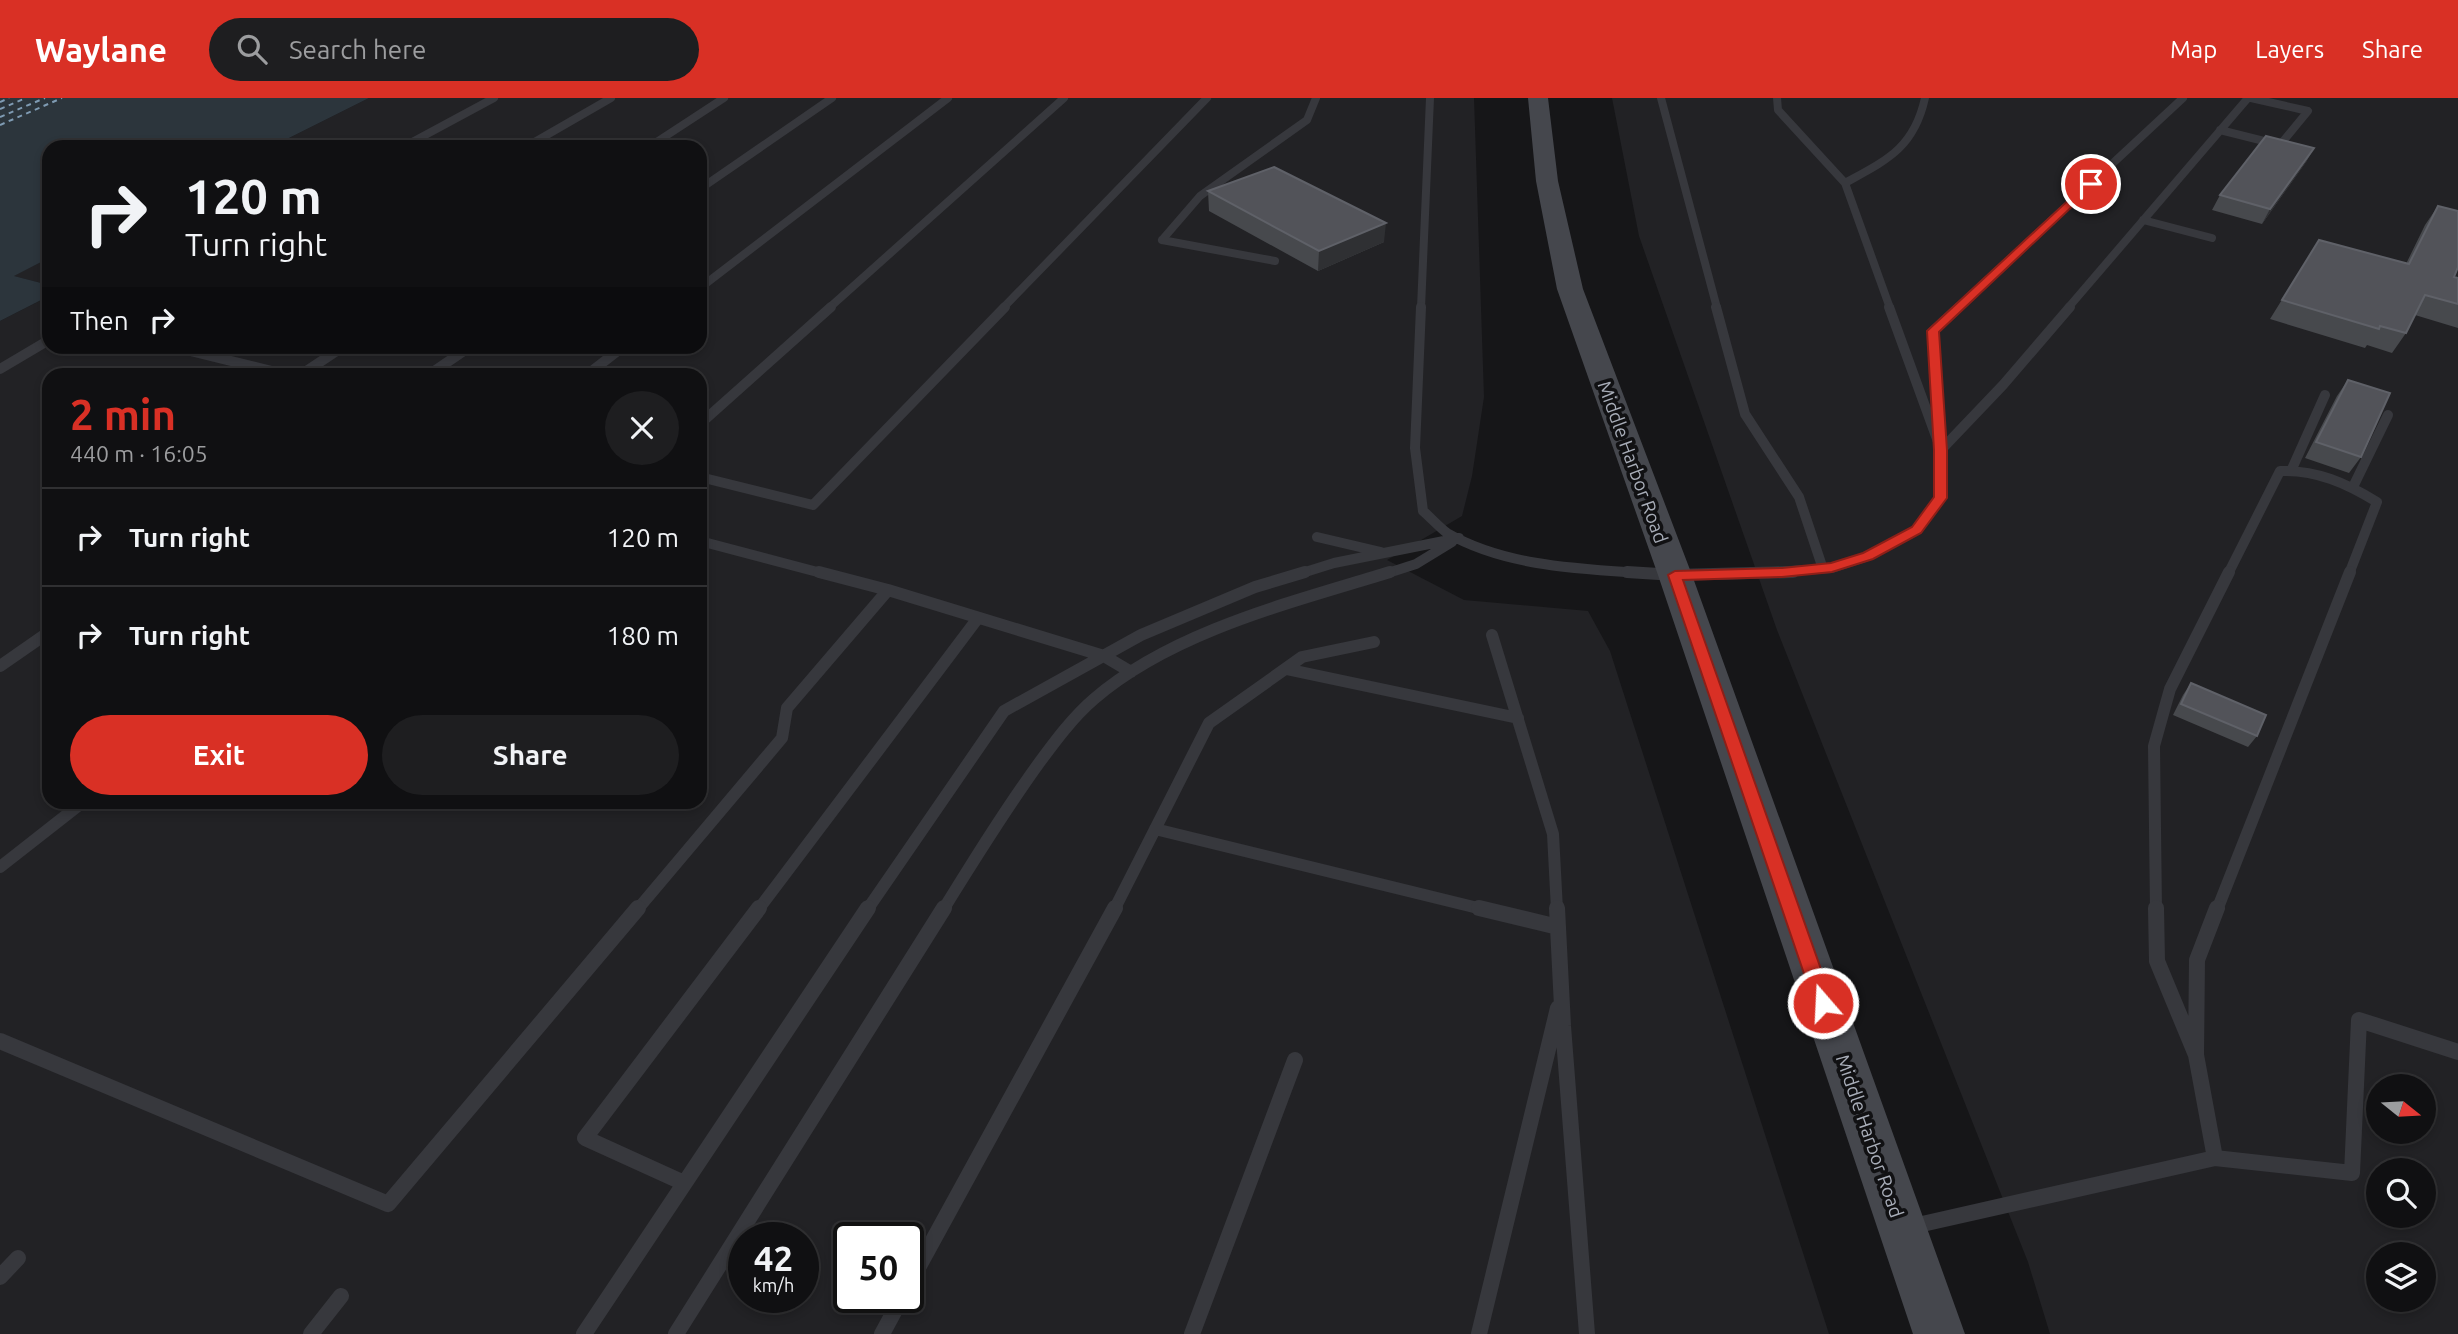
<!DOCTYPE html>
<meta charset="utf-8">
<style>
body{margin:0;font-family:Ubuntu,sans-serif;background:#1e1e20;color:#f1f3f6;height:100vh;display:flex;flex-direction:column;font-size:26px;white-space:nowrap}
*{box-sizing:border-box;margin:0}
p{font-size:23px;color:#9c9d9f}
.icon{flex:none;width:38px;height:38px;fill:none;stroke:currentColor;stroke-width:2;stroke-linecap:round;stroke-linejoin:round}
.map{position:relative;flex:1;overflow:hidden}
.drawer{position:absolute;left:42px;top:270px;width:665px;height:441px;display:flex;flex-direction:column;background:#101012;border-radius:21px;box-shadow:0 4px 10px #0003,0 0 0 2px #303032}
.drawer>*{flex:none}
.banner{position:absolute;left:42px;top:42px;width:665px;height:214px;border-radius:21px;box-shadow:0 4px 10px #0003,0 0 0 2px #303032;background:#101012;color:#f1f3f6;overflow:hidden}
.needle{width:46px;rotate:108deg}
.controls{position:absolute;left:2366px;top:976px;display:grid;gap:14px}
.controls a{display:grid;place-items:center;width:70px;height:70px;border-radius:50%;background:#101012;box-shadow:0 4px 10px #0003,0 0 0 2px #303032;font-size:35px}
.speed{position:absolute;left:728px;top:1124px;display:flex;gap:14px;font-size:35px;font-weight:700;text-align:center}
.speed>*{display:grid;place-content:center;width:91px;height:91px;border-radius:50%;background:#101012;box-shadow:0 4px 10px #0003,0 0 0 2px #303032;line-height:1}
.speed small{font-size:18px;font-weight:400}
.speed .limit{border:4px solid #111;border-radius:10px;background:#fff;color:#111}
.pin{position:absolute;display:grid;place-items:center;width:60px;height:60px;color:#fff;margin:-30px;border:4px solid #fff;border-radius:50%;box-shadow:0 2px 7px #0007}
.me{position:absolute;width:77px;margin:-38px;rotate:341deg;stroke-linejoin:round;filter:drop-shadow(0 0 5px #0008)}
.turn{display:flex;align-items:center;gap:24px;height:147px;padding:0 28px;font-size:32px}
.turn .icon{width:91px;height:91px;stroke-width:2.5}
.turn b{display:block;font-size:49px;line-height:60px}
.then{display:flex;align-items:center;height:66px;padding:0 28px;background:#0003;gap:14px;font-size:26px}
.round{display:grid;place-items:center;flex:none;width:74px;height:74px;border-radius:37px;background:#1e1e20}
.headline{display:flex;align-items:center;justify-content:space-between;height:119px;padding:0 28px}
h1{font-size:42px;font-weight:700;line-height:52px;color:#d93025}
.action{display:flex;gap:14px;margin-top:auto;padding:14px 28px}
.action a{flex:1;height:80px;border-radius:42px;background:#d93025;color:#fff;font-size:28px;font-weight:700;line-height:80px;text-align:center}
.action a+a{background:#1e1e20;color:#f1f3f6}
ul{padding:0;list-style:none}
li{display:flex;align-items:center;gap:21px;height:98px;padding:0 28px;border-top:2px solid #303032}
li div{flex:1}
li b{display:block;font-size:26px}
li em{font-style:normal}
header{display:flex;align-items:center;gap:42px;box-sizing:border-box;height:98px;padding:0 35px;background:#d93025;color:#fff}
header strong{font-size:33px}
nav{display:flex;gap:38px;margin-inline-start:auto;font-size:24px}
.search{width:490px;height:63px;background:#1e1e20;display:flex;align-items:center;gap:18px;box-sizing:border-box;padding:0 24px;border-radius:38px;color:#9c9d9f;font-size:26px}
.map>svg:first-child{display:block}
.built{fill:#222225;fill-rule:evenodd}
.water{fill:#2c353c}
.lines{fill:none;stroke-linecap:round;stroke-linejoin:round}
.ferry{stroke:#7f9bb3;stroke-width:2;stroke-dasharray:5 4.5;stroke-linecap:butt}
.service-far3{stroke:#37383d;stroke-width:8}
.service-far2{stroke:#37383d;stroke-width:10}
.service-far1{stroke:#37383d;stroke-width:12}
.service{stroke:#37383d;stroke-width:16}
.secondary{fill:#45474d;fill-rule:evenodd}
.wall{fill:#47494d}
.shaded-wall{fill:#2f3033}
.building{fill:#525359;stroke:#5f6168;stroke-width:2}
.route{fill:#d93025;stroke:#8d1f18;stroke-width:2}
.labels{text-anchor:middle;stroke-width:7;stroke-linejoin:round;paint-order:stroke}
.street-label{font-size:19px;fill:#a8adb8;stroke:#111113}
</style>
<header>
<strong>Waylane</strong>
<div class="search"><svg class="icon" aria-label="search" viewBox="0 0 24 24"><circle cx="10" cy="10" r="6"/><path d="M15 15l6 6"/></svg>Search here</div>
<nav><a>Map</a><a>Layers</a><a>Share</a></nav>
</header>
<div class="map">
<svg width="2458" height="1236" viewBox="0 0 2458 1236">
<rect width="100%" height="100%" fill="#161618"/>
<path class="built" d="M369 0H1474L1484 299 1472 378 1462 418 1387 462 1464 502 1588 513 1610 553 1829 1236H0V223L49 198V248H700V49H271ZM49 276H700V704H49ZM744 1139H803V1199H744ZM849 1139H908V1199H849Z
M1612 0H2458V1236H2050L2028 1164 1777 532 1639 138ZM2378 989H2424V1034H2378ZM2378 1073H2424V1118H2378ZM2378 1157H2424V1202H2378Z
M49 160V187L13 178Z"/>
<path class="water" d="M0 0H369L271 49H49V160L14 178 49 187V198L0 223Z"/>
<g class="lines">
<path class="ferry" d="M0 4 9 0
M0 11 26 0
M0 19 45 0
M0 27 62 0"/>
<path class="service-far3" d="M1661 0 1717 210
M1777 0 1778 12 1845 85 1890 210
M2220 32 2280 47 2308 13 2251 0
M403 49 494 0
M526 49 611 0
M649 49 724 0
M1845 85C1887 62 1914 50 1925 0
M700 91 832 0
M2143 122 2212 140
M1162 142 1200 98 1307 22 1316 0
M1162 142 1275 163
M700 190 948 0
M829 210 1064 0
M1003 210 1207 0
M1421 210 1430 0
M1957 210 2183 0
M2068 210 2248 0"/>
<path class="service-far2" d="M1421 209 1415 350 1423 413C1431 420 1439 429 1447 435 1508 470 1586 471 1654 476
M1716 209 1745 316 1799 399 1823 471
M1889 209 1941 352 2003 287 2070 209
M170 248 284 276
M0 271 49 242
M302 276 344 248
M430 276 471 248
M588 276 624 248
M700 326 831 209
M2291 373 2325 297
M700 379 813 407 1005 209
M2353 389 2388 317
M1317 439 1381 454
M700 443 825 476
M1299 476 1334 465 1459 440
M1385 476 1416 466 1452 444
M1745 476 1832 470 1868 458 1917 432 1940 400 1941 352 1933 233 1959 209
M2228 476 2280 373C2317 372 2346 385 2377 404L2349 476"/>
<path class="service-far1" d="M1627 474 1675 477 1793 474
M888 492 1104 558 1131 574
M1492 537 1553 736 1557 812
M0 568 49 534
M1286 571 1518 620
M1155 731 1486 812
M0 769 83 704
M637 812 782 640 787 610 888 492 819 474
M758 812 978 520
M867 812 1004 613 1141 537 1255 489 1305 474
M943 812C974 762 1005 712 1039 665 1056 642 1073 619 1094 601 1173 533 1293 504 1390 474
M1114 812 1209 625 1302 559 1374 544
M2156 812 2154 648 2170 591 2229 474
M2217 812 2350 474"/>
<path class="service" d="M1479 810 1558 829
M1557 810 1563 928 1587 1236
M2156 810 2157 863 2196 957
M0 943 388 1106 638 810
M2196 957 2197 862 2217 810
M2215 1060 2352 1075 2359 922 2458 954
M684 1085 585 1040 759 810
M1909 1129 2215 1060 2196 957
M0 1179 18 1160
M908 1188 1115 810
M311 1236 341 1198
M584 1236 868 810
M676 1236 944 810
M882 1236 902 1199
M1192 1236 1295 962
M1479 1236 1558 910"/>
<path class="secondary" d="M1528 0H1548L1558 83 1583 191 1692 477 1965 1236H1913L1658 477 1557 191 1536 83Z"/>
</g>
<path class="wall" d="M2314 50 2306 64 2262 126 2212 112 2220 97Z
M1208 93 1384 144 1318 173 1209 113Z
M2438 108 2454 179 2458 180V230L2415 217 2406 235 2392 255 2367 247 2365 250 2270 221 2319 142 2406 166 2425 127Z
M2348 282 2361 359 2349 375 2305 360 2337 298Z
M2191 585 2257 638 2248 649 2173 617 2183 597Z"/>
<path class="shaded-wall" d="M2314 50 2306 64 2262 126 2270 111Z
M1386 125 1384 144 1318 173 1319 153Z"/>
<path class="building" d="M2266 38 2314 50 2270 111 2220 97Z
M1274 69 1386 125 1319 153 1208 93Z
M2438 108 2458 113V169L2454 179 2458 180V206L2425 197 2406 235 2380 228 2379 231 2282 202 2319 142 2409 166Z
M2348 282 2390 295 2361 359 2316 344Z
M2191 585 2266 617 2257 638 2181 606Z"/>
<path class="route" d="M2088 84 2096 86 1939 234 1947 352V400L1921 435 1873 461 1832 474 1782 479 1683 482 1833 905 1830 910 1823 913 1816 910 1814 905 1668 477 1675 473 1782 470 1831 465 1863 455 1912 429 1934 399V352L1927 233Z"/>
<g class="labels">
<g class="street-label">
<text transform="translate(1633 364) rotate(70)" y="7">Middle Harbor Road</text>
<text transform="translate(1870 1038) rotate(71)" y="7">Middle Harbor Road</text>
</g>
</g>
</svg>
<div class="controls">
<a><svg class="needle" viewBox="-14 -14 28 28"><path d="M0-13l5 13h-10z" fill="#e53935"/><path d="M0 13l5-13h-10z" fill="#9c9d9f"/></svg></a>
<a><svg class="icon" aria-label="search" viewBox="0 0 24 24"><circle cx="10" cy="10" r="6"/><path d="M15 15l6 6"/></svg></a>
<a><svg class="icon" aria-label="layers" viewBox="0 0 24 24"><path d="M12 4l9 5-9 5-9-5zM3 14l9 5 9-5"/></svg></a>
</div>
<div class="speed"><div>42<small>km/h</small></div><div class="limit">50</div></div>
<div class="pin" style="left:2091px;top:86px;background:#d93025"><svg class="icon" aria-label="arrive" viewBox="0 0 24 24"><path d="M6 21V4h12l-3 4 3 4H6"/></svg></div>
<svg class="me" style="left:1823px;top:905px" viewBox="-20 -20 40 40"><circle r="17" fill="#d93025" stroke="#fff" stroke-width="3"/><path d="M0-11L8 9 0 5-8 9z" fill="#fff"/></svg>
<div class="banner">
<div class="turn"><svg class="icon" aria-label="right" viewBox="0 0 24 24"><path d="M7 20v-9h11M14 6l5 5-5 5"/></svg><div><b>120 m</b>Turn right</div></div>
<div class="then">Then<svg class="icon" aria-label="right" viewBox="0 0 24 24"><path d="M7 20v-9h11M14 6l5 5-5 5"/></svg></div>
</div>
<section class="drawer">
<div class="headline"><div><h1>2 min</h1><p>440 m · 16:05</p></div><a class="round"><svg class="icon" aria-label="close" viewBox="0 0 24 24"><path d="M6 6l12 12M18 6L6 18"/></svg></a></div>
<ul>
<li><svg class="icon" aria-label="right" viewBox="0 0 24 24"><path d="M7 20v-9h11M14 6l5 5-5 5"/></svg><div><b>Turn right</b></div><em>120 m</em></li>
<li><svg class="icon" aria-label="right" viewBox="0 0 24 24"><path d="M7 20v-9h11M14 6l5 5-5 5"/></svg><div><b>Turn right</b></div><em>180 m</em></li>
</ul>
<div class="action"><a>Exit</a><a>Share</a></div>
</section>
</div>
